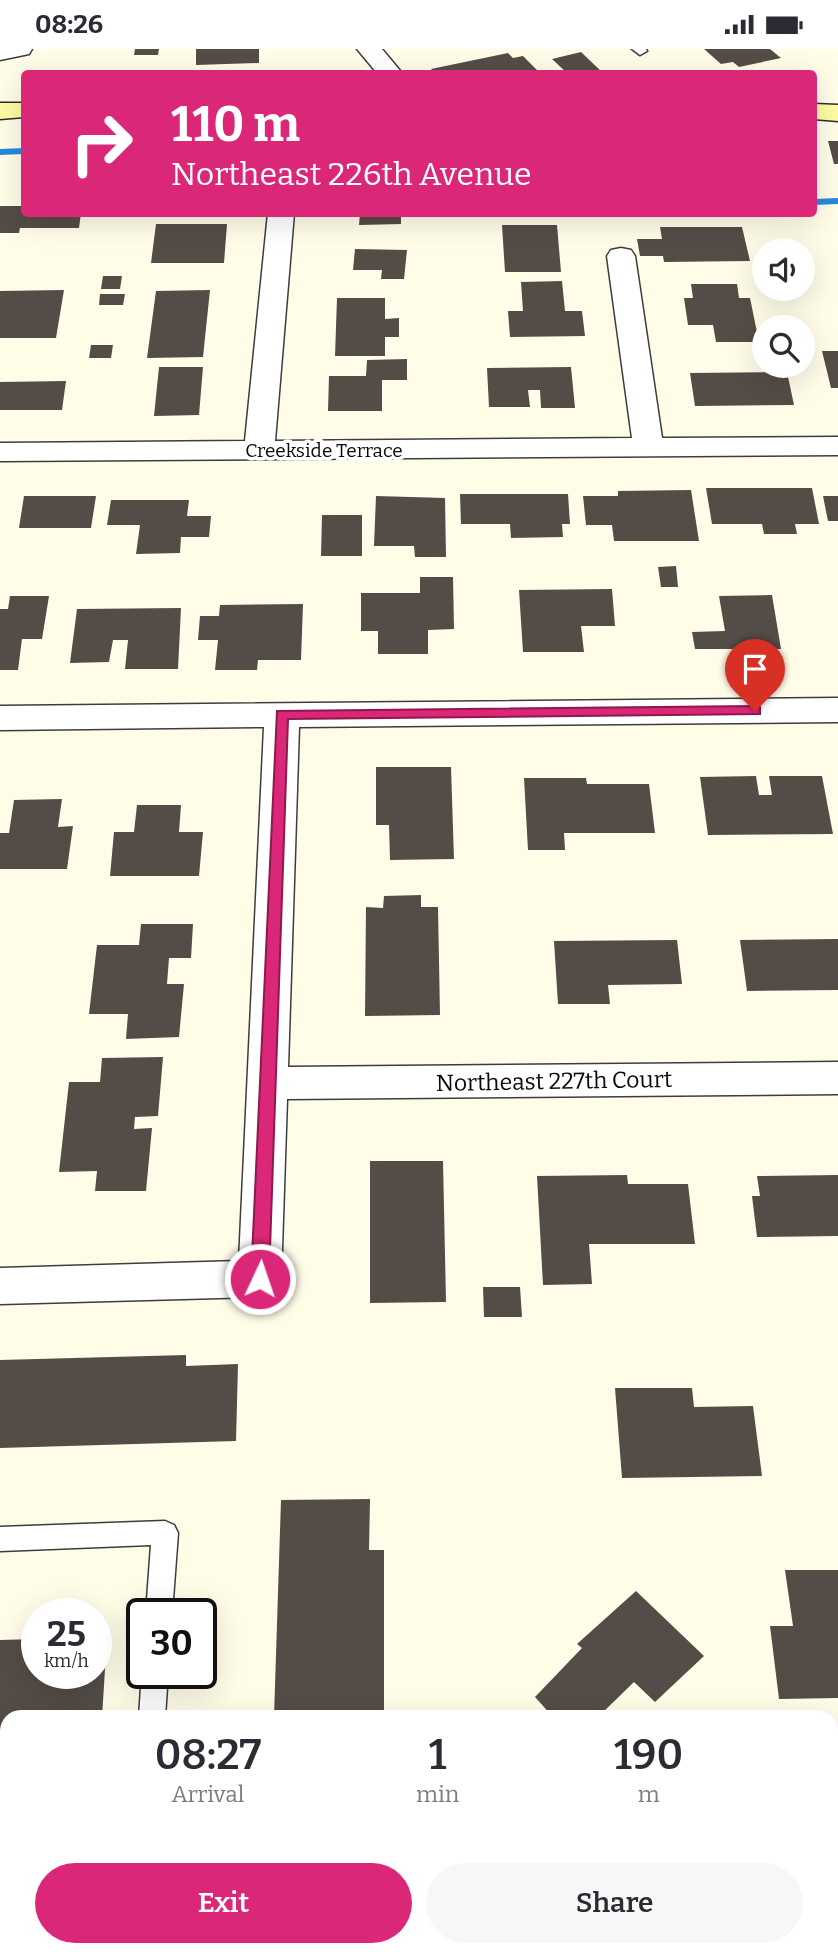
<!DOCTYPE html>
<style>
body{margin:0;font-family:Bitter,serif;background:#f7f7f7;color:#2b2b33;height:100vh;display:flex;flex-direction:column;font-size:26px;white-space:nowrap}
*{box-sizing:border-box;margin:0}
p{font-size:23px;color:#7c7c81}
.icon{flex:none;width:38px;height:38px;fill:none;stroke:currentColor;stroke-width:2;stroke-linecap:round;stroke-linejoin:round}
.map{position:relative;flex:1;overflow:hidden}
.details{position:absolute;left:0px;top:1661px;width:838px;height:247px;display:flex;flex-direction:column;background:#fff;border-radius:21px 21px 0 0;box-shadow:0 7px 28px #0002}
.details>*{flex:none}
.hud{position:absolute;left:21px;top:21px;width:796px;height:147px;border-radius:7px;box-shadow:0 7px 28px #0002;background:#db2777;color:#fff;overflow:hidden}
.controls{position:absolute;left:752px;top:189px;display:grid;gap:14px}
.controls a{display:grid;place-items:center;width:63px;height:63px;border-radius:50%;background:#fff;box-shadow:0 7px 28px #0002;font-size:35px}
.speed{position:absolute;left:21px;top:1549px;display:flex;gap:14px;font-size:35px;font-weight:700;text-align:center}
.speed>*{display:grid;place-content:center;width:91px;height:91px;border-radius:50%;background:#fff;box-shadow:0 7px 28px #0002;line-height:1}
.speed small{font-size:18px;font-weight:400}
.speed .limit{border:4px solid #111;border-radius:10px;background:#fff;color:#111}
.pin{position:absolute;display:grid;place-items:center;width:60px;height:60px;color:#fff;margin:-72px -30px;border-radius:50% 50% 50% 0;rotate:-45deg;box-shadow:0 0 7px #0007}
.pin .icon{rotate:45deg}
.me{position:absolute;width:77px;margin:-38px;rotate:3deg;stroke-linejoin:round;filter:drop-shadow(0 0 5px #0008)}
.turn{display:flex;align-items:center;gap:24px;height:147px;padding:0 35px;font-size:32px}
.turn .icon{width:91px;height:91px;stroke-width:2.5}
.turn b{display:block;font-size:49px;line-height:60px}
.eta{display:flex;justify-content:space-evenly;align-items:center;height:119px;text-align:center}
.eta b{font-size:42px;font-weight:600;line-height:49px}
.primary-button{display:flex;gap:14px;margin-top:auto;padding:14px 35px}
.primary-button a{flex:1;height:80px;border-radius:42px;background:#db2777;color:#fff;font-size:28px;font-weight:600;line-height:80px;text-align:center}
.primary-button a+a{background:#f7f7f7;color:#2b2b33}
.status{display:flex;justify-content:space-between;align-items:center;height:49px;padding:0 35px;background:#fff;direction:ltr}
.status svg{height:19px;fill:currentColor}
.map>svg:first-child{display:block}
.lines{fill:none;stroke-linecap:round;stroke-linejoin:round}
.stream{fill:#2889d9;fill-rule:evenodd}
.building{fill:#544c46}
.service-casing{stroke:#3d3d3d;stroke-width:3}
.minor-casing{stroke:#3d3d3d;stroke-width:3}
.secondary-casing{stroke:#2c2c2c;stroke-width:3}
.service{fill:#fff;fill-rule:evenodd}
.minor{fill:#fff;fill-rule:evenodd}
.secondary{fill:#fffaa3;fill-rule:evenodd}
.route{fill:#db2777;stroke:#8e194d;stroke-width:2}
.labels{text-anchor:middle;stroke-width:7;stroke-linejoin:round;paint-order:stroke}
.far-street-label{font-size:19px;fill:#0a0a0a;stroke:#fff}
.street-label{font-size:23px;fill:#0a0a0a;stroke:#fff}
</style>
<div class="status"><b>08:26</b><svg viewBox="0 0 49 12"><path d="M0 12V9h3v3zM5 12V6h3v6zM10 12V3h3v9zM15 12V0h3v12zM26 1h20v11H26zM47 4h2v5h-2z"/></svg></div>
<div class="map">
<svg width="838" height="1906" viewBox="0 0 838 1906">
<rect width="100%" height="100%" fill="#fffce8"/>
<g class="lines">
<path class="stream" d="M24 99V105L0 106V100Z
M838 149V155L814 156V150Z"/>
</g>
<path class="building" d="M135 0H159L158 6H134Z
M196 0H259V14L196 16Z
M704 0H770L781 9 739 18 733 13 721 15Z
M581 3 603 24H567L552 10Z
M508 4 513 9 523 7 538 22 526 24H435L431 20Z
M828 92H838V115H834Z
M0 157H24V164H81L79 179H20L19 184H0Z
M360 164H401V175L359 176Z
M156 175H227L224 214H151Z
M502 176H557L561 223H505Z
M660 178H742L750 212 664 213 663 207H640L637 190H662Z
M355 200 407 201 404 230H381L382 221H353Z
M103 227H122L120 240H101Z
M562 232 565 262H582L585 287 510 288 508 262H523L521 233Z
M691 235H737L739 249H750L759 293H716L713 276H688L684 249H693Z
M64 241 56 289H0V242Z
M210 241 203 308 147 309 156 242Z
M100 245H125L123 256H99Z
M337 249H385V270L399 269V288H385V307H335Z
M91 296H113L111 309H89Z
M822 302H838V339H831Z
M407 310V331H382V362H328L329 327H366L367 311Z
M159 318H203L199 366 154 367Z
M571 318 575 359H541L540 341H528L530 358H489L487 319Z
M787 323 794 356 695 357 690 324Z
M66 332 62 361H0V333Z
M706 439H812L819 475H795L797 485H764L762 475H712Z
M691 441 699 492H614L612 476H586L583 447H618V442Z
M460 445H568L570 475H562L563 488 511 489 510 475H461Z
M24 447H96L91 479H19Z
M376 447 445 449 446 508H415L414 497H374Z
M823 447H838V472H828Z
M111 451H189L187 467H211L209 488H181L180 504 136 505 140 476H107Z
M322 466H362V507H321Z
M676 517 678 538H661L658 518Z
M420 528H453L454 580 428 581V605H378V582H361V544H420Z
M612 540 615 577H581L584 603H523L519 541Z
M772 546 781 600H695L692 583 725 582 719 547Z
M10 547H49L42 590H22L18 621H0V560H8Z
M303 555 301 611H258L257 621H215L218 591H198L200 567H219L220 556Z
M181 559 178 620H125L128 591H113L109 613 70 614 77 560Z
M376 718H451L454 810 390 811 389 776H376Z
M756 727 759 746H772L769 727H822L833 785 708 786 700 728Z
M524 729H586L587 735H649L655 784H564L565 801H528Z
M62 750 58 778 73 777 67 820H0V784H9L14 751Z
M137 756H181L179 783H203L199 827H110L114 783H134Z
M421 846V858H438L440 966 365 967 366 858 383 859 384 847Z
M141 875H193L191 909H169L167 935H184L179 988 126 990 128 965H89L97 896H139Z
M838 890V941L747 942 740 891Z
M677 891 682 935 608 936 610 955H558L554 892Z
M163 1008 158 1067 135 1068 134 1080 152 1079 146 1142H95L97 1122 59 1123 69 1033H100L102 1009Z
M370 1112H443L446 1253 370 1254Z
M627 1126 628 1135H688L695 1195H589L592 1235 543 1236 537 1127Z
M838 1126V1187L757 1188 752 1147H760L757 1127Z
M483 1238H520L522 1268H484Z
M186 1306V1317L238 1315 236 1392 0 1399V1311Z
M615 1339H692L694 1358 753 1357 762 1427 622 1429Z
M370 1450 369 1501H384V1668H274L281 1451Z
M785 1521H838V1649L779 1650 770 1577H793Z
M636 1542 704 1607 655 1653 634 1633 598 1668H553L535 1648 582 1599 577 1595Z
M107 1588 102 1668H7V1697L0 1698V1591L37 1590V1624H96V1589Z
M497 1900H614V1906H497Z"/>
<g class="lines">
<g class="service-casing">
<path id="service" d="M632 0H646L647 2 640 6Z
M165 1472 174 1476 178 1484 172 1564H146L151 1496 0 1502V1478Z
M142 1624H168L165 1668H139Z
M0 1810H7V1838H0Z"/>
</g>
<g class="minor-casing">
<path id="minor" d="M0 0H32L29 5 0 11Z
M357 0H382L402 24H377Z
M268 164H294L275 392 632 389 607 207 611 201 621 199 631 201 635 207 662 389 838 388V406L0 412V394L245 392Z
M838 649V673L299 678 288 1018 838 1013V1045L287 1050 281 1230 275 1243 260 1248 0 1255V1219L239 1212 264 678 0 681V657Z
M831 1795H838V1847H831Z"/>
</g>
<g class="secondary-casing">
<path id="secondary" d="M0 54H24V68L0 70Z
M814 55 838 56V72L814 70Z"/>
</g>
<use href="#service" class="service"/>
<use href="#minor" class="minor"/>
<use href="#secondary" class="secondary"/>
</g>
<path class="route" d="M755 657 760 658V665L288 670 269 1230 266 1235 260 1237 254 1235 251 1230 277 662Z"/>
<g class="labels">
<g class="far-street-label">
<text x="324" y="408">Creekside Terrace</text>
</g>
<g class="street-label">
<text transform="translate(554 1032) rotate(-1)" y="8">Northeast 227th Court</text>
</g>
</g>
</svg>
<div class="controls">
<a><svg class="icon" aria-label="sound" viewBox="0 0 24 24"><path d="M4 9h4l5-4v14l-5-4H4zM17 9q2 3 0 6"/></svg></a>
<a><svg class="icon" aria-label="search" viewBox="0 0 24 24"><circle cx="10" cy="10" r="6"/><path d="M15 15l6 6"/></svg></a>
</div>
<div class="speed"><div>25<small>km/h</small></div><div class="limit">30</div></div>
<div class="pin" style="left:755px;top:662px;background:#d93025"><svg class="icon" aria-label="arrive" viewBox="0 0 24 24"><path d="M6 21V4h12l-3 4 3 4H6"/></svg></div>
<svg class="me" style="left:260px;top:1230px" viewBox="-20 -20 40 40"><circle r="17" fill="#db2777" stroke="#fff" stroke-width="3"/><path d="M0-11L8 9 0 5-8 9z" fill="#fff"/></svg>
<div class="hud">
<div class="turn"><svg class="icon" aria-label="right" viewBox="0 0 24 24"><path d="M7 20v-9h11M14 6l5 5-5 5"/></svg><div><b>110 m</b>Northeast 226th Avenue</div></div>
</div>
<section class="details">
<div class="eta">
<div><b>08:27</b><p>Arrival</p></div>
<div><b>1</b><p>min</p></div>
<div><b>190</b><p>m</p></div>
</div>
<div class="primary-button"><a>Exit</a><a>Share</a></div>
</section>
</div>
